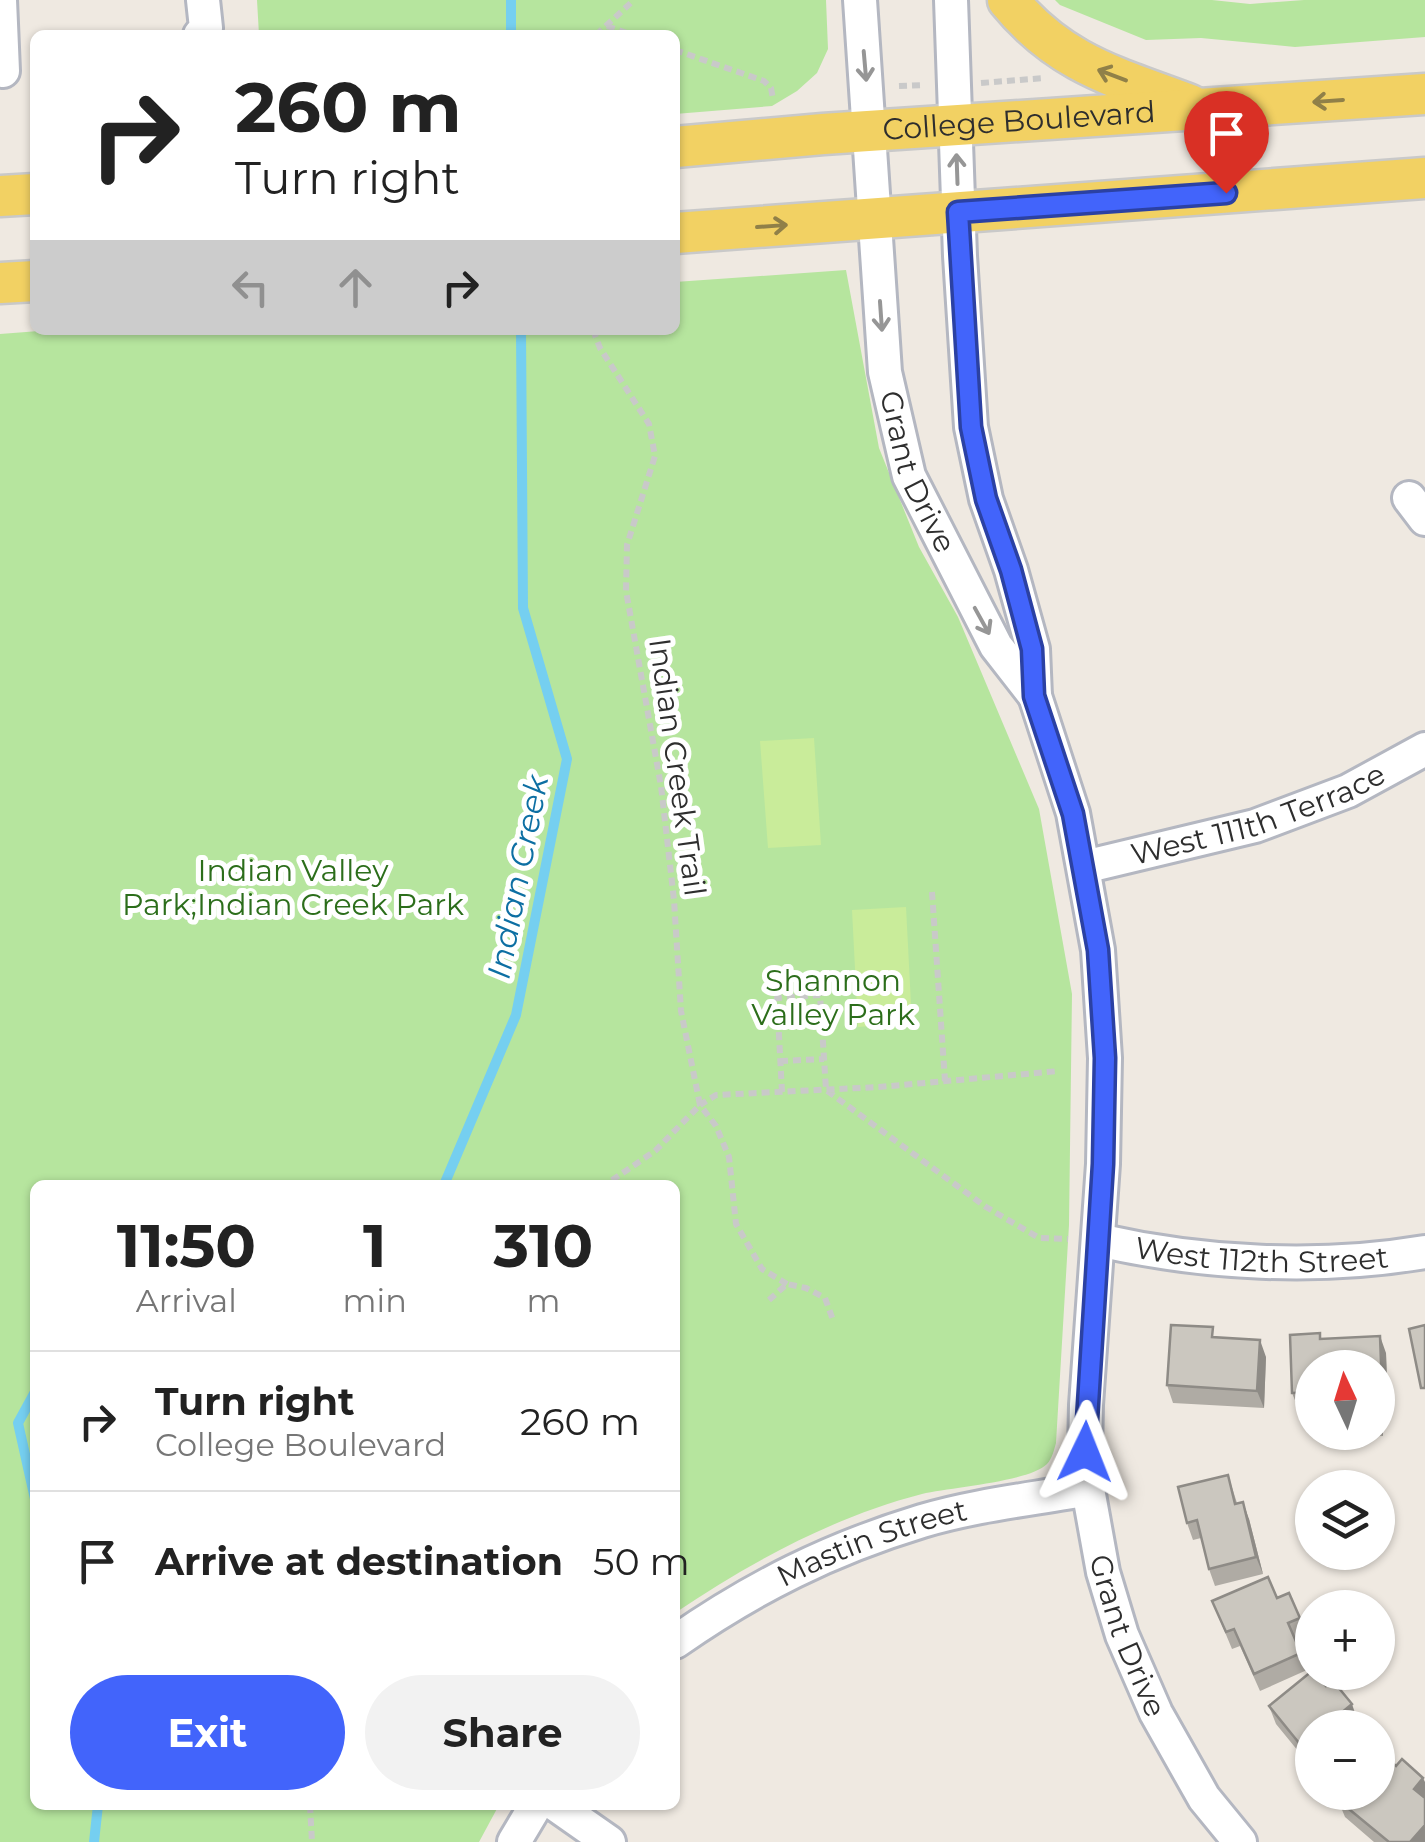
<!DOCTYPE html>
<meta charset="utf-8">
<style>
body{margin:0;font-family:Montserrat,sans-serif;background:#f2f2f2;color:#222;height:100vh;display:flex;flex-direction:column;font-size:38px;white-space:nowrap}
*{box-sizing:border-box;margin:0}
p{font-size:32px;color:#767676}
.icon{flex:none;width:55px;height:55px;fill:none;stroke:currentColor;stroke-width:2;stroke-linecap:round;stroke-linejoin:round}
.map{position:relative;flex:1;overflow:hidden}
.sheet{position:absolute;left:30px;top:1180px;width:650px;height:630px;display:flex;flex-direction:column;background:#fff;border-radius:15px;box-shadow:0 2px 8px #0004}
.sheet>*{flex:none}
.guide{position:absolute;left:30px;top:30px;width:650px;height:305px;border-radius:15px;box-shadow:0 2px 8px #0004;background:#fff;color:#222;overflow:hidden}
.needle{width:65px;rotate:356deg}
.buttons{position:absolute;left:1295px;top:1350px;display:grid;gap:20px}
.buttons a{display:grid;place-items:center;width:100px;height:100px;border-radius:50%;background:#fff;box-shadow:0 2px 8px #0004;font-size:50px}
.pin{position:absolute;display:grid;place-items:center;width:85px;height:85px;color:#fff;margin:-102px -42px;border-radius:50% 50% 50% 0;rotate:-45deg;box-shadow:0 0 10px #0007}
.pin .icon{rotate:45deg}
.me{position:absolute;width:110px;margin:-55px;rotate:2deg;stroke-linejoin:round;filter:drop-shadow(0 0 8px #0008)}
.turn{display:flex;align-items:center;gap:35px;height:210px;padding:0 40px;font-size:45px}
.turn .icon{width:130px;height:130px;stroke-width:2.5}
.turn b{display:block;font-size:70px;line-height:85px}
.lanes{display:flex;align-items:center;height:95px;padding:0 40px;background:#0003;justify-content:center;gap:50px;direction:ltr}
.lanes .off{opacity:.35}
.eta{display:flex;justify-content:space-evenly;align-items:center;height:170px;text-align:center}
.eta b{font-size:60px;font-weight:700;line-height:70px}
.button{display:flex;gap:20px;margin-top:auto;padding:20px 40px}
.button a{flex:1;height:115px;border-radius:60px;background:#4264fb;color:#fff;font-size:40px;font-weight:700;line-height:115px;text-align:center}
.button a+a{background:#f2f2f2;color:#222}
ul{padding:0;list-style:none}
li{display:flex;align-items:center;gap:30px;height:140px;padding:0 40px;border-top:2px solid #e0e0e0}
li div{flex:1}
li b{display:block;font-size:38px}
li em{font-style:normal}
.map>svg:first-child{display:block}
.green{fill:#b6e59e}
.pitch{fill:#c9ec9a}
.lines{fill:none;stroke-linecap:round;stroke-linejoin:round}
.stream{stroke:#75cff0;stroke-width:10}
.minor-casing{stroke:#b4b7c1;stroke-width:38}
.major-casing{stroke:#c9c9c9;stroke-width:45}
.path{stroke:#c9c9c9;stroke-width:6;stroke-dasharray:8 5;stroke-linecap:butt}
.minor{stroke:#fff;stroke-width:32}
.major{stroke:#f2d163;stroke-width:40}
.wall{fill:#afaba4}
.shaded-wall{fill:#8e8b86}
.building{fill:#cbc7bf;stroke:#8e8b86;stroke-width:2.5}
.oneway{stroke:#969696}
.oneway2{stroke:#908048}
.route-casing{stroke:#2b41a3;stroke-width:25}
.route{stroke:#4264fb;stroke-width:18}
.labels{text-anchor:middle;stroke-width:10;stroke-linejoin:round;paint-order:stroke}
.street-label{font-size:30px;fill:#2e2e2e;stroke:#fff}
.park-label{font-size:30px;fill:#2c6e1b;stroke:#fff}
.water-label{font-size:32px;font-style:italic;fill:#0d6fa3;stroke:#fff}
</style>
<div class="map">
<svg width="1425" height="1842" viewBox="0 0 1425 1842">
<rect width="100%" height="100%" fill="#efe9e1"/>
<path class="green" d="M257 0H826L828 49 817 73 797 91 772 106 675 114V35H259Z
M1055 0H1212L1250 4 1304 0H1425V37L1295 47 1201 38 1146 40 1060 5Z
M846 270 879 448 919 547 958 617 1039 809 1072 994 1069 1225 1056 1443C1054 1450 1052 1459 1047 1464 1029 1482 951 1487 922 1494 833 1517 751 1562 675 1613V1185H35V1805H499L479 1842H0V334L52 330H675V282Z"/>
<path class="pitch" d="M814 738 821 845 768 848 760 741Z
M906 907 912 1023 858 1027 852 910Z"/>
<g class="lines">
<path class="stream" d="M511 35V0
M444 1185 516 1015 567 759 523 608 521 330
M35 1392 18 1423 35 1499
M94 1842 98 1805"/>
<g class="minor-casing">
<g id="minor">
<path d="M0 0 3 71"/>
<path id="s1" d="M860 0 885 372 909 476 996 646 1035 696"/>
<path id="s2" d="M951 0 960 256 971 427 986 499 1011 570 1033 649 1035 696 1073 813 1098 950 1105 1058 1103 1164 1086 1405 1085 1452 1088 1489 1103 1572 1122 1635 1156 1713 1204 1798 1240 1842"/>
<path d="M200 35 206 28 203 0"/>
<path d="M1409 498 1425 519"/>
<path id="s3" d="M1084 867 1255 826 1348 791 1425 749"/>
<path id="s4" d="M1098 1240C1204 1264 1318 1270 1425 1252"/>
<path id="s5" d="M675 1642C754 1587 830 1549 922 1521 975 1505 1034 1499 1088 1489"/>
<path d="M556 1805 609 1842"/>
<path d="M514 1842 536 1805"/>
</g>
</g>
<g class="major-casing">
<g id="major">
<path d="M1008 0C1060 64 1116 77 1190 105"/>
<path id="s6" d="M675 147 823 134 1425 94"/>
<path d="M0 196 35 194"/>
<path d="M675 233 1425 178"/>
<path d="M0 283 35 281"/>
</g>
</g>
<path class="path" d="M607 26 632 35
M596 35 634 0
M675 50 764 81 771 88 773 99
M981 83 1044 78
M899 86 924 85
M593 330 600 348 649 424 655 456 627 545 626 591 661 786 674 900 681 1011 700 1105 655 1151 605 1185
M932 892 945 1081
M780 1061 824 1059
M782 1092 777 998 820 995 826 1090 986 1207 1039 1238 1068 1239
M787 1284 762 1269 736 1224 729 1157 716 1126 700 1105 716 1095 879 1087 1059 1071
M769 1300 787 1284 806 1288 825 1298 833 1320
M310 1805 312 1842"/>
<use href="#minor" class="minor"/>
<use href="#major" class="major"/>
</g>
<path class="wall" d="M1217 1338 1266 1357 1264 1408 1173 1403 1167 1385Z
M1321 1339 1386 1353 1388 1409 1382 1408 1383 1436 1352 1437 1349 1432H1378V1368H1312V1410H1299L1292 1393Z
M1228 1475 1237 1503 1249 1519 1263 1574 1215 1586 1209 1569 1201 1538 1193 1540 1187 1523Z
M1277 1598 1300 1618 1307 1635 1295 1640 1307 1670 1260 1691 1240 1646 1232 1649 1212 1601Z
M1269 1706 1358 1722 1351 1728H1312V1768L1276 1724Z
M1338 1800 1425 1842H1374L1345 1817Z"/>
<path class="shaded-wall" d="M1380 1336 1386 1353 1388 1409 1382 1391Z
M1260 1340 1266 1357 1264 1408 1257 1391Z
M1378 1397 1382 1408 1383 1436 1378 1422Z
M1243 1502 1249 1519 1263 1574 1256 1557Z
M1352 1704 1358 1722 1351 1728 1340 1714Z
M1423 1778 1425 1782V1800L1414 1789Z
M1425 1825V1842H1410Z"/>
<path class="building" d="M1171 1325 1213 1327 1212 1337 1260 1340 1257 1391 1167 1385Z
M1425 1325V1388H1421L1409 1329Z
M1320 1333V1339L1380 1336 1382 1391H1378V1368H1312V1392L1292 1393 1290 1335Z
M1228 1475 1235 1504 1243 1502 1256 1557 1209 1569 1197 1520 1187 1523 1178 1487Z
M1268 1577 1277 1598 1289 1593 1300 1618 1288 1623 1301 1653 1254 1674 1234 1629 1226 1632 1212 1601Z
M1312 1671 1326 1686 1333 1681 1352 1704 1340 1714 1351 1728H1312V1759L1269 1706Z
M1380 1752 1396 1766 1402 1759 1423 1778 1414 1789 1425 1798V1825L1410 1842H1389L1338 1800 1345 1792H1378V1754Z"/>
<defs><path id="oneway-shaft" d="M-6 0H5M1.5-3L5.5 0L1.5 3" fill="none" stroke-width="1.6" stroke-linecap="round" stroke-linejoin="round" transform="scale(2.5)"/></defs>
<g class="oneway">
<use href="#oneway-shaft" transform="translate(865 66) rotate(85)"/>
<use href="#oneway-shaft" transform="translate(957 169) rotate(-92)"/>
<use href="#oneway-shaft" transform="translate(881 316) rotate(86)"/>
<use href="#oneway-shaft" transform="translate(982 621) rotate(61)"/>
</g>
<g class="oneway2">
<use href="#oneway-shaft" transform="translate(1112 75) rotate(-159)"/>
<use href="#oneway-shaft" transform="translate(1328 101) rotate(176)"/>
<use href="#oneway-shaft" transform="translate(772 226) rotate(-4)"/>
</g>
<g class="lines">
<g class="route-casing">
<path id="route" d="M1085 1452 1103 1164 1105 1058 1098 950 1073 814 1034 696 1032 649 1011 570 986 499 971 427 958 212 1226 193"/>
</g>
<use href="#route" class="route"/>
</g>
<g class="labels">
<g class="street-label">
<text dy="10" stroke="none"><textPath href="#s6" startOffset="345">College Boulevard</textPath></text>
<text dy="10" stroke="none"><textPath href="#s1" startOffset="478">Grant Drive</textPath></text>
<text transform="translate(677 767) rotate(82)" y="10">Indian Creek Trail</text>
<text dy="10" stroke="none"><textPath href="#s3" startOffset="182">West 111th Terrace</textPath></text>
<text dy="10" stroke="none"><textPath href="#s4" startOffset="165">West 112th Street</textPath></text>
<text dy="10" stroke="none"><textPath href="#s5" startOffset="222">Mastin Street</textPath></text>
<text dy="10" stroke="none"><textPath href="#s2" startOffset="1660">Grant Drive</textPath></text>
</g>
<g class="park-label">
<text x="293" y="881">Indian Valley<tspan x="293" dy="34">Park;Indian Creek Park</tspan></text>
<text x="833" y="991">Shannon<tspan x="833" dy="34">Valley Park</tspan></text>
</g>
<g class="water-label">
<text transform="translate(518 877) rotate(-79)" y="11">Indian Creek</text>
</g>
</g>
</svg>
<div class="buttons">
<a><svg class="needle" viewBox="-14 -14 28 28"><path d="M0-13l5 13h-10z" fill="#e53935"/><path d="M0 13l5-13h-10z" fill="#767676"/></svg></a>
<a><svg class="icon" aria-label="layers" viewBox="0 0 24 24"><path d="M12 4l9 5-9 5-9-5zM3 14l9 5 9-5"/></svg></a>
<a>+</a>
<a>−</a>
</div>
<div class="pin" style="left:1226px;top:193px;background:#d93025"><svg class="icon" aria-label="arrive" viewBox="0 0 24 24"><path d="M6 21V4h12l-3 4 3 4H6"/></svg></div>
<svg class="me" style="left:1085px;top:1452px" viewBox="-20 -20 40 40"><path d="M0-17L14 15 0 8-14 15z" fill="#4264fb" stroke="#fff" stroke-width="4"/></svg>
<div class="guide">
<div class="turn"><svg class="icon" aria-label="right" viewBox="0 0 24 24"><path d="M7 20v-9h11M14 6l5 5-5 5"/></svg><div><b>260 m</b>Turn right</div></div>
<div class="lanes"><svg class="icon off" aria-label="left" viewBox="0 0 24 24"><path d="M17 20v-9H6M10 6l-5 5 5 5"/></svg><svg class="icon off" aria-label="ahead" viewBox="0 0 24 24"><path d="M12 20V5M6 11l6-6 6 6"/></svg><svg class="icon" aria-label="right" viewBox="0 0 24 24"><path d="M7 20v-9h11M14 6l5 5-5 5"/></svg></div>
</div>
<section class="sheet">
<div class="eta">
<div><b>11:50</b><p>Arrival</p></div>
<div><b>1</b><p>min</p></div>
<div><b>310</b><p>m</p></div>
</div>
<ul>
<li><svg class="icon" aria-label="right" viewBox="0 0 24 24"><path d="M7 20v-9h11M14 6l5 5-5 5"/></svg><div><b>Turn right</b><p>College Boulevard</p></div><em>260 m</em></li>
<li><svg class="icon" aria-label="arrive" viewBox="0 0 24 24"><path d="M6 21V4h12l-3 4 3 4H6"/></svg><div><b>Arrive at destination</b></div><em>50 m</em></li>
</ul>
<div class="button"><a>Exit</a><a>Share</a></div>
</section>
</div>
